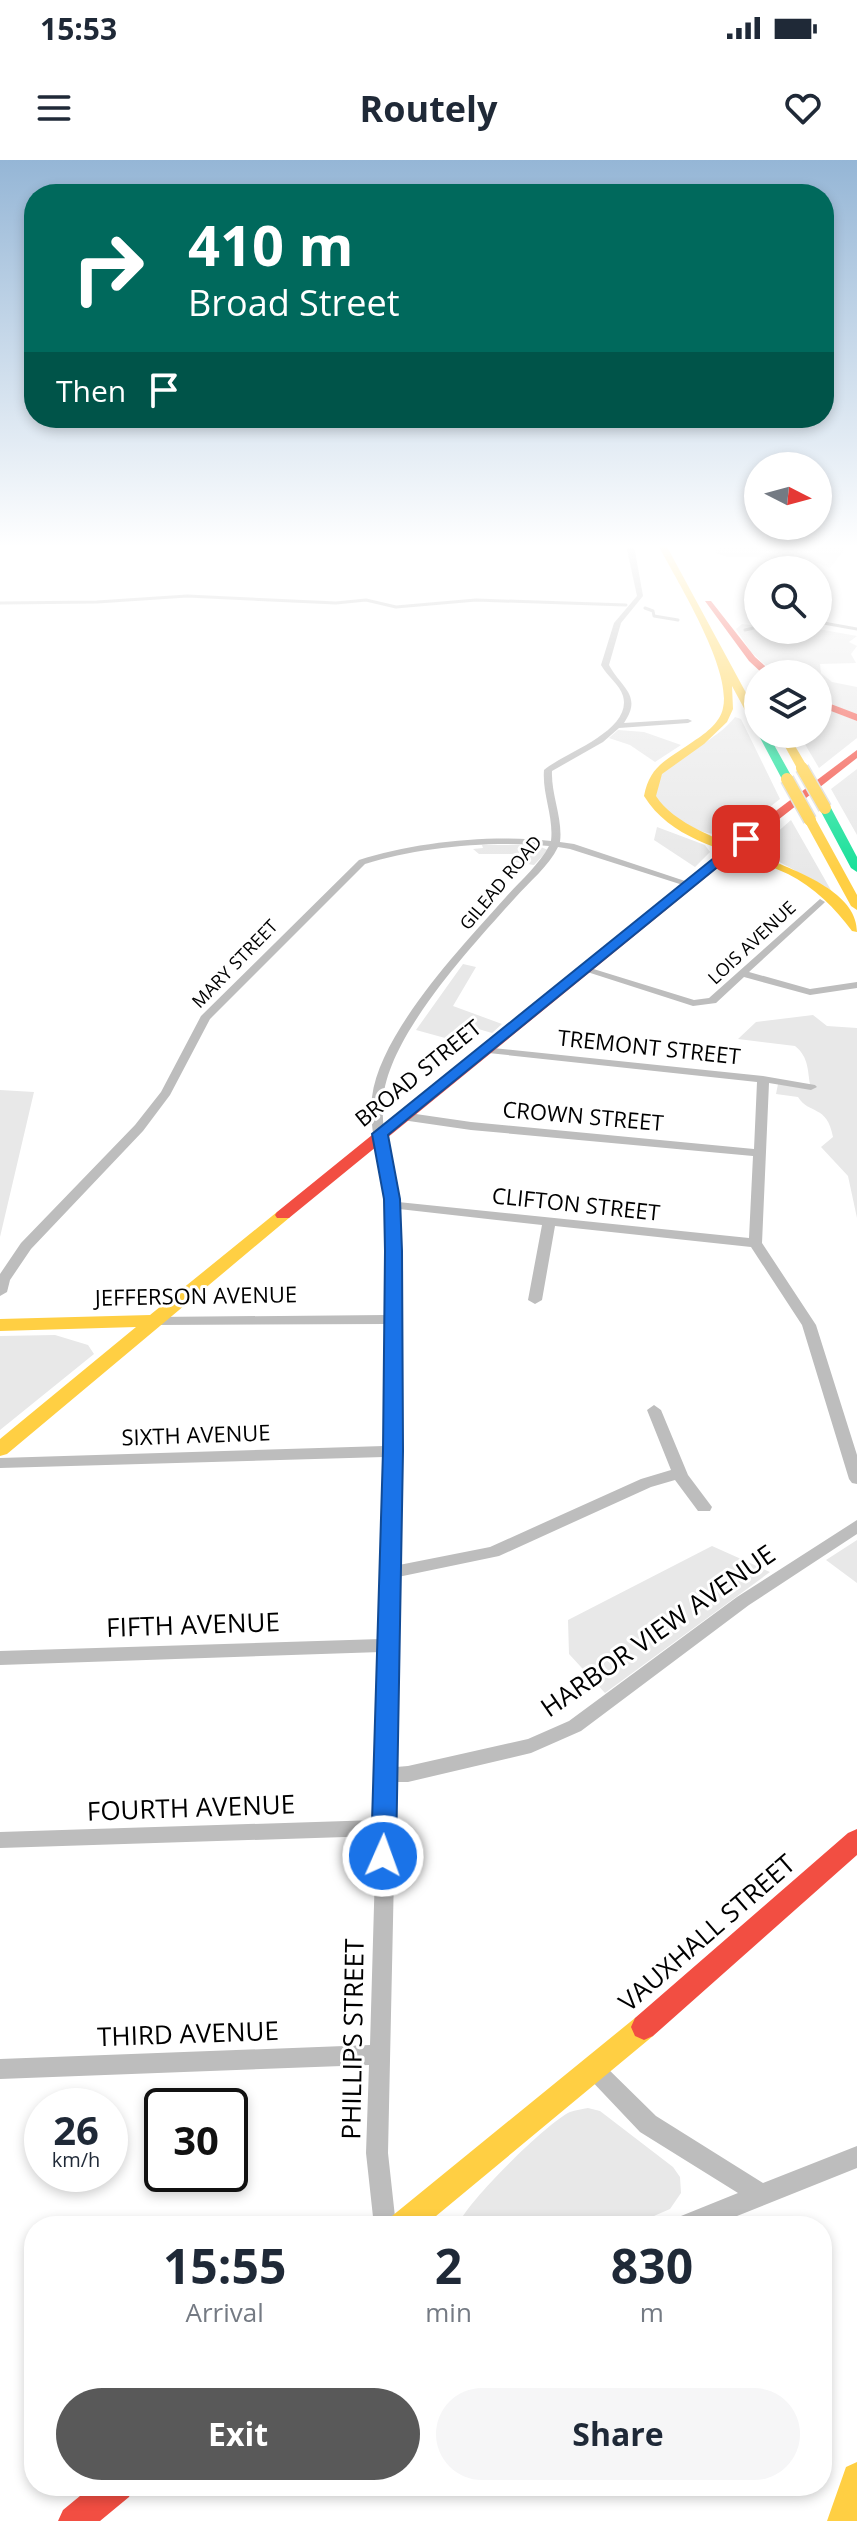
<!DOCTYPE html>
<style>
body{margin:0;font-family:"Open Sans",sans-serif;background:#f6f6f7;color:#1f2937;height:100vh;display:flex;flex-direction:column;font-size:30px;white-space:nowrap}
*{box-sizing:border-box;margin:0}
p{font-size:26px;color:#747a83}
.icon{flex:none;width:44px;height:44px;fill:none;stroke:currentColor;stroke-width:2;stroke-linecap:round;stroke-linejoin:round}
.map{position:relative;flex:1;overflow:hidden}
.details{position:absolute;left:24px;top:2056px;width:808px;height:280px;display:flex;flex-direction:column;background:#fff;border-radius:32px;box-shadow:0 4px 12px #0003}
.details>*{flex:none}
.banner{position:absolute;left:24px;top:24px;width:810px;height:244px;border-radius:32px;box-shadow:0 4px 12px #0003;background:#00695c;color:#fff;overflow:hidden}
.needle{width:52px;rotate:96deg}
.fabs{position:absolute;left:744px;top:292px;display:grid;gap:16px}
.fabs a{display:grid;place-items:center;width:88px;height:88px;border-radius:50%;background:#fff;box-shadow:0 4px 12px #0003;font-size:40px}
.speed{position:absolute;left:24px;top:1928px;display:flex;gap:16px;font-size:40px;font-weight:700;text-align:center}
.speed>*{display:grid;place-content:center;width:104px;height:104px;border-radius:50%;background:#fff;box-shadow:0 4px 12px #0003;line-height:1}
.speed small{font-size:20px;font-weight:400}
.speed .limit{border:4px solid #111;border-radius:12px;background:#fff;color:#111}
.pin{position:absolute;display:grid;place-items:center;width:68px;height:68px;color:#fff;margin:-34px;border-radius:16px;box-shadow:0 4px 12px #0006}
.me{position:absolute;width:88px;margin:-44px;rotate:2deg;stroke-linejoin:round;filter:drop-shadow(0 0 6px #0008)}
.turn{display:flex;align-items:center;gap:28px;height:168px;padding:0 32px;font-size:36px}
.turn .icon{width:104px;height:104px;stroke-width:2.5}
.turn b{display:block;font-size:56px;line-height:68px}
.then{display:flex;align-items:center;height:76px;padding:0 32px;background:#0003;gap:16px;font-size:30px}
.eta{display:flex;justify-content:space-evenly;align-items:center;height:136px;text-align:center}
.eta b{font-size:48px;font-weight:700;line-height:56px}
.button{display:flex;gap:16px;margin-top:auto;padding:16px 32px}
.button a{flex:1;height:92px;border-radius:48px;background:#595959;color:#fff;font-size:32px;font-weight:700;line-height:92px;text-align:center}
.button a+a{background:#f6f6f7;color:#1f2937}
.status{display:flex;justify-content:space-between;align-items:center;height:56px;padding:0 40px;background:#fff;direction:ltr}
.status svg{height:22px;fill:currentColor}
header{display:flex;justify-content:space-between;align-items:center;height:104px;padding:0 32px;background:#fff;font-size:36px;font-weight:700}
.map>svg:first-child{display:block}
.green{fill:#e8e8e8}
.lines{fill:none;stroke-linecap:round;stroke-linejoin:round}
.stream{stroke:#bababa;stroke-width:3}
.street{fill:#bdbdbd;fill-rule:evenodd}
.fast{fill:#16e098;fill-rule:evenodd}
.slow{fill:#ffcf43;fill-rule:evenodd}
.jam{fill:#f24e42;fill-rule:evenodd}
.slow-bridge-casing{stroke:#dbdbdb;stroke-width:15;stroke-linecap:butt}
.slow-bridge{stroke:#ffcf43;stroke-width:12}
.route{fill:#1a73e8;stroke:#114b97;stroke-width:2}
.labels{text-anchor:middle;stroke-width:6;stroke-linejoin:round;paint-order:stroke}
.far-street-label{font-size:18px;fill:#000;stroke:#fff}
.street-label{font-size:22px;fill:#000;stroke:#fff}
.near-street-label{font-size:26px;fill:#000;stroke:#fff}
</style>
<div class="status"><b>15:53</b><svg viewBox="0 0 49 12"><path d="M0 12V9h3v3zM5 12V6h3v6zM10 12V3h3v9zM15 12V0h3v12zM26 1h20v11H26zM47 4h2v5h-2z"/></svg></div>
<header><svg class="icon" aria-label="menu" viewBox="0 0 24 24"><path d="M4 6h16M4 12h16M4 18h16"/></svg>Routely<svg class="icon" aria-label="heart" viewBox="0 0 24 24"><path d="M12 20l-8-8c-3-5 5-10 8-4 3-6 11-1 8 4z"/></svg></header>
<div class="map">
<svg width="857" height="2361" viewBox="0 0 857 2361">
<rect width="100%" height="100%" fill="#fff"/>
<path class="green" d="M719 385H758L755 387 784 392 801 391 805 385H848L830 408 806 398 728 397 715 393Z
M742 464 758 466V470L818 469 857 476 849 482 857 486 851 494 856 503 820 504 821 513 832 522 857 527V555L818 538V514H775L751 492 736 469Z
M818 545 857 561V578L819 608 799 574H818Z
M735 557 741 559 780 639C766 649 747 669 729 674 705 680 640 650 658 619 673 595 714 584 735 557Z
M618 570 644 572 681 585 655 602 630 585 609 578Z
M857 609V675L831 629Z
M791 660 828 725 831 730 761 692 759 688Z
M657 667 705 685 710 692 695 707 654 680Z
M482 685H536L548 690 534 705 509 701 513 694H479L473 689 483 688Z
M463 804 476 807 453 846 502 864 492 873 475 868 456 881 416 870Z
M813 855 827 866 857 868V1058L848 1016 821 987 833 977C827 944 809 955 798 937L776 934 778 924 811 929C807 912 810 898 795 886L738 879 756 862Z
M0 930 34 932 0 1077Z
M55 1175 88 1185 94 1194 0 1270V1176Z
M857 1380V1423L826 1400Z
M712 1386 770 1412 605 1533 569 1494 568 1460Z
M588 1948 600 1951 673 2007 680 2017 681 2033 670 2049 631 2066H458C464 2044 549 1961 570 1952 575 1950 583 1949 588 1948Z"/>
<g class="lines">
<path class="stream" d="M0 443 97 442 187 436 336 443 366 440 396 447 476 440 626 445
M645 448 653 451 654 456 678 460
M818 462 857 469
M745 470 758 467"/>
<path class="street" d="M626 385H632L635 391 643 436 621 463 609 505C621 528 643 535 624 563L688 559 692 561 688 563 619 568 603 582 552 611C551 635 563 658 560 682L574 684 694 724 686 726 570 689 558 687C549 706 529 722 515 738 473 785 388 875 383 940 380 974 394 1008 398 1042L749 1078 753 996 471 970 402 960 396 956 402 952 471 962 754 989 757 922 479 892 477 890 483 887 763 916 815 925 817 927 811 930 769 923 762 1083 816 1165 857 1295V1324L852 1323 849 1319 802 1165 751 1087 555 1066 542 1140 535 1144 528 1140 542 1065 399 1049 401 1102 399 1405 490 1387 641 1319 671 1310 647 1250 654 1245 661 1250 688 1315 712 1347 710 1351H698L675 1320 651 1327 499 1396 398 1417 396 1607 408 1606 528 1579 569 1561 737 1437 857 1360V1374L749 1445 581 1571 531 1593 408 1622H396L388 1993 396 2066H374L366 1993 369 1905 0 1919V1899L370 1885 376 1676 0 1688V1672L377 1660 376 1615 378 1611 381 1492 0 1505V1491L381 1479 384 1297 0 1308V1298L384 1286 386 1164 154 1165 147 1161 154 1157 386 1155C388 1112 390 1069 384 1027 379 997 368 967 372 937 380 872 463 785 506 737 520 721 539 705 549 686 495 680 417 687 365 704L210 859 170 935 143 971 31 1089 10 1120 7 1132 0 1136V1114L21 1083 135 965 161 932 201 856 359 700C414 682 493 674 551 681 554 657 542 634 544 610 564 593 633 571 623 536 620 525 607 516 601 505L614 463 637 436Z
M820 739 825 742 823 744 749 812 810 829 857 822V828L810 835 744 817 716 843 693 846 578 809 579 807H587L694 840 709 838Z
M593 1898 600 1901 656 1956 763 2023 857 1986V2008L712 2066H673L676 2058 738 2033 640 1972 586 1915 583 1908 586 1901Z"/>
<path class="fast" d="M758 574H768L793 619 791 621H783Z
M825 645 831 648 857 697V712L851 708 819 648Z"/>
<path class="slow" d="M658 385H666L758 555V568L753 565 732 526 733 549 727 562 704 584 662 614 656 636C691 693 857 704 857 772L852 771C835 748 814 727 788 714 739 691 675 686 644 636 650 605 667 600 691 583 703 575 720 564 723 548 732 509 677 421 658 385Z
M778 574H788L808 608 806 610H798Z
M806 658 816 660 857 735V750L851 746 804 660Z
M283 1050 289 1052 291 1055 289 1058 7 1294 0 1296V1279L136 1167 0 1171V1159L150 1155 277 1052Z
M644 1854 653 1858 657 1867 653 1876 424 2066H388L392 2056 635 1858Z
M857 2302V2361H827L846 2307Z"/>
<path class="jam" d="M705 441H711L755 497 774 514H763L749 501Z
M818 539 857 554V561L818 546Z
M857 590V598L737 692 289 1058H277L275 1055 277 1052 729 686Z
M857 1669V1695L653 1876 644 1880 635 1876 631 1867 635 1858 848 1673Z
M92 2326H134L129 2337 100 2361H58L63 2350Z"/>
<g class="slow-bridge-casing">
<path id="slow-bridge" d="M802 608 825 648
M787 619 810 660"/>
</g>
<use href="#slow-bridge" class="slow-bridge"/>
</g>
<linearGradient id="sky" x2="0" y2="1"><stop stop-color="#95b6d6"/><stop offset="0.54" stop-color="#fff"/><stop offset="1" stop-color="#fff" stop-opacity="0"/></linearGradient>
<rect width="857" height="715" fill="url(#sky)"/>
<path class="route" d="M741 676 752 679 388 975 400 1039 402 1091 403 1291 396 1696 392 1704 383 1707 375 1704 371 1696 383 1291 385 1091 384 1039 372 974Z"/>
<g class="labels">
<g class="far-street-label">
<text transform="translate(501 723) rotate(-50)" y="6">GILEAD ROAD</text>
<text transform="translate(752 783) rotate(-43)" y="6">LOIS AVENUE</text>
<text transform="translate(235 804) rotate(-46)" y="6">MARY STREET</text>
</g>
<g class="street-label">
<text transform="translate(649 887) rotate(6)" y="8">TREMONT STREET</text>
<text transform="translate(418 913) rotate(-39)" y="8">BROAD STREET</text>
<text transform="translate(583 956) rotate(5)" y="8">CROWN STREET</text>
<text transform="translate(576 1044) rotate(6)" y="8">CLIFTON STREET</text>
<text transform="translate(196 1136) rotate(-1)" y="8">JEFFERSON AVENUE</text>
<text transform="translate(196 1275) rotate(-2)" y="8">SIXTH AVENUE</text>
</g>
<g class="near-street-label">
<text transform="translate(193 1465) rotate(-2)" y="9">FIFTH AVENUE</text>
<text transform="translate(658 1471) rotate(-35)" y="9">HARBOR VIEW AVENUE</text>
<text transform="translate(191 1648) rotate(-2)" y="9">FOURTH AVENUE</text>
<text transform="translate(707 1773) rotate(-41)" y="9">VAUXHALL STREET</text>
<text transform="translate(188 1874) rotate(-2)" y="9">THIRD AVENUE</text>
<text transform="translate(353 1879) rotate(-89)" y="9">PHILLIPS STREET</text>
</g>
</g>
</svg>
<div class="fabs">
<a><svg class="needle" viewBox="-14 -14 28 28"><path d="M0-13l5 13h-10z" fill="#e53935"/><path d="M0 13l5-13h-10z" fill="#747a83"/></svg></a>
<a><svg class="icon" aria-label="search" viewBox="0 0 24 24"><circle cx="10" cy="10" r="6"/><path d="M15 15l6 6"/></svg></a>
<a><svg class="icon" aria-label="layers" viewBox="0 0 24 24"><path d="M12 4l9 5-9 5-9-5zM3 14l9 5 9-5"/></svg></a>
</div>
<div class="speed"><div>26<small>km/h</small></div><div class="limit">30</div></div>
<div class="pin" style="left:746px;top:679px;background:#d93025"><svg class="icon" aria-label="arrive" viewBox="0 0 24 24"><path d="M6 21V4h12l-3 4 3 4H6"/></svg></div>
<svg class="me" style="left:383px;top:1696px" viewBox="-20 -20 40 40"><circle r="17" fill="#1a73e8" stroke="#fff" stroke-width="3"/><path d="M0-11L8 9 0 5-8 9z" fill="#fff"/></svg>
<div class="banner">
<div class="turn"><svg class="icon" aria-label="right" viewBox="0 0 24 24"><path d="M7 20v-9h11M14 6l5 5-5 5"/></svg><div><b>410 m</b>Broad Street</div></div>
<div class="then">Then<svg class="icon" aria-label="arrive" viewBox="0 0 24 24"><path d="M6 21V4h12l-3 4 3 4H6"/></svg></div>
</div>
<section class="details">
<div class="eta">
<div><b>15:55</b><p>Arrival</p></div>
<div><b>2</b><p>min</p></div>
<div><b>830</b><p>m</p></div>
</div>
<div class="button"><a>Exit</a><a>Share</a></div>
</section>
</div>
